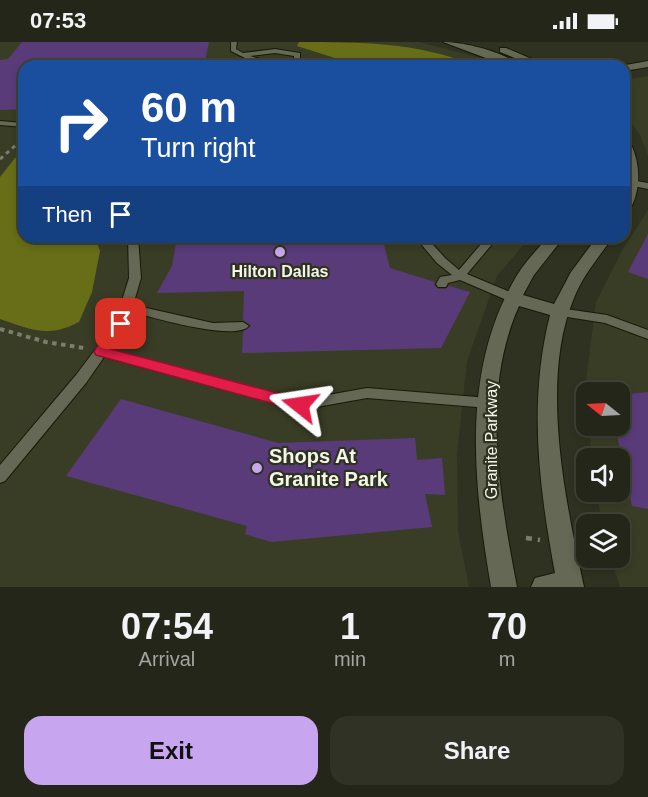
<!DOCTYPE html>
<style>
body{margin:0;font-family:Helvetica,sans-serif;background:#2f3225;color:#f1f3f6;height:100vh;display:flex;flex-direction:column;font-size:22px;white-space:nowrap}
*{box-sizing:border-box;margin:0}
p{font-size:20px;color:#a3a5a2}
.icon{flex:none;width:33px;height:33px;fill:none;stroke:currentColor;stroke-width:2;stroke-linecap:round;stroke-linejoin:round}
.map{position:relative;height:545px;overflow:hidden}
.sheet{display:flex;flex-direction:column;background:#232618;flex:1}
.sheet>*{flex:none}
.top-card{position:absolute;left:18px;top:18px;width:612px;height:183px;border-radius:18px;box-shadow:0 3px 9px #0003,0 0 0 2px #404337;background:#1a4fa0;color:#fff;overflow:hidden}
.needle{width:39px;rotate:288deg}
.tools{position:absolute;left:576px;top:340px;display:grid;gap:12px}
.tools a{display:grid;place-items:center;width:54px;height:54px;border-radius:12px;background:#232618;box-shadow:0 3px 9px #0003,0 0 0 2px #404337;font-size:30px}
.pin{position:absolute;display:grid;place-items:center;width:51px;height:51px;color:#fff;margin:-26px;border-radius:12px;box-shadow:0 3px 9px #0006}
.me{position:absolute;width:66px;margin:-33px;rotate:285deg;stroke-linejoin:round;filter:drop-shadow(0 0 4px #0008)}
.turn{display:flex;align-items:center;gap:21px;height:126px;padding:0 24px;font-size:27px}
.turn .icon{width:78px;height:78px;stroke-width:2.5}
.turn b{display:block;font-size:42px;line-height:51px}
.then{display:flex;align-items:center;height:57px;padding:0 24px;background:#0003;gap:12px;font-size:22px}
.eta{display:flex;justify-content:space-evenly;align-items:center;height:102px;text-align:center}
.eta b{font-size:36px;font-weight:800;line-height:42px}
.action{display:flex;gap:12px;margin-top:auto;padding:12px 24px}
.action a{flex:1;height:69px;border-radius:18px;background:#c8a6ef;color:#111;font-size:24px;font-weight:800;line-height:69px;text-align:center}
.action a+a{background:#2f3225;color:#f1f3f6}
.status{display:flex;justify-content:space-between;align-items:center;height:42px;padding:0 30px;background:#232618;direction:ltr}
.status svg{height:16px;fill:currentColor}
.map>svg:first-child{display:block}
.built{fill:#3a3d25}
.water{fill:#676e17}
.building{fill:#5a3b7a}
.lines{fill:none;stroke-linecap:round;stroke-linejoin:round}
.service-casing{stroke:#181909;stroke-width:2}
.tertiary-casing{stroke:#181909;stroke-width:2}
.path-far2{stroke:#7b7e6e;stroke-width:3;stroke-dasharray:4 4;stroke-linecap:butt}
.path-far1{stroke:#7b7e6e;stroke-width:4;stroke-dasharray:4.5 4.5;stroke-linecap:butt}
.path{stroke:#7b7e6e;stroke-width:4.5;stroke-dasharray:6 6;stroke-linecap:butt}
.service{fill:#656854;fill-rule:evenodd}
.tertiary{fill:#656854;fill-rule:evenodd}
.route{fill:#e11d48;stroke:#92132f;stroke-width:1.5}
.poi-dot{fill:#c8a6ef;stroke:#2f3220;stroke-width:2}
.labels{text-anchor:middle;stroke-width:4.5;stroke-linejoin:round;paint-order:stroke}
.poi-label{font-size:16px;font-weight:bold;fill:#f4f6ea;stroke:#2f3220}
.street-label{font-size:16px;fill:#f4f6ea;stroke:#2f3220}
.near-poi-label{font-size:20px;font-weight:bold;fill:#f4f6ea;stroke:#2f3220;text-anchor:start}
</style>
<div class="status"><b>07:53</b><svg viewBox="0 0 49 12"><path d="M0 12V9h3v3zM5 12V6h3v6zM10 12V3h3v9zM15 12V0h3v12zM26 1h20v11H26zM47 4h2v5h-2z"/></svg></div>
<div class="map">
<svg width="648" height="545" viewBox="0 0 648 545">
<rect width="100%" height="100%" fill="#2f3220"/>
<path class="built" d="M0 0H419L477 15 498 24H24V195H530L497 234 467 319 457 412 458 490 469 545H0Z
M648 34V113L640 93 624 70V38Z
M648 168V545H620L611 516H620V483H603L596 450H620V417H592L589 384H620V351H586V364L585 347 596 260 623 207Z"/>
<path class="water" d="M299 0C359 0 419 0 475 24H360L297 4Z
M24 110V195H95L100 209 92 250 79 280C47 296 33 288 0 277V135L15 116Z"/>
<path class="building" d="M22 0H209L204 24H24V67L0 68V18L8 17Z
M648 192V237L628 230Z
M177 195H382L390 226 435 240 434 243 438 247H446L449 244 470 250 441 306 242 311 243 290 251 283 243 278 244 249 157 251 172 224Z
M648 350V467L632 464 615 384H620V353Z
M121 357 278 401 415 396 417 418 442 416 445 453 425 452 432 485 271 500 245 492 247 484 66 434Z"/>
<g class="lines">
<g class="service-casing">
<path id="service" d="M231 0H237L236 7 243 11 275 7 300 11V18C279 32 251 20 231 9ZM275 11 294 14V17L273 21 250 14Z
M0 79 24 81V85L0 83Z
M631 138 648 141V147L628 143V139Z
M128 195H138L141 236 133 263 213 281 243 280 249 284C235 300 152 275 131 270L127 282 109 308 300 358 367 346 489 356 494 357 496 361 494 365 489 366 367 356 300 368 104 315 86 341 5 439 0 441V423L76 333 115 281 129 236Z
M415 195H426L445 216 459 228 487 195H498L467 232 517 253 519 256 517 259H509L460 238 448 241 446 245H438L436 242 440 235 452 233 437 221Z
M559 266 607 273 648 288V297L605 281 555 273 553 270Z"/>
</g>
<g class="tertiary-casing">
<path id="tertiary" d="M443 0C465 0 504 10 521 24H507Z
M500 6H506L548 24H534L500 10Z
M648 19V25L624 29V24H620Z
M624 96 628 97C641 118 642 148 629 169L624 170Z
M548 195H564L534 233 523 253 554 262 571 230 597 195H613C599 215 583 233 574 256 539 339 566 461 584 545H531L535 536 555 531C539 445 528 360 550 273L519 264C480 350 500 456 517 545H491C474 445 461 335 512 242 521 224 535 210 548 195Z"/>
</g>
<path class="path-far2" d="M0 117 24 96"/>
<path class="path-far1" d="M0 287 46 300 84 306"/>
<path class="path" d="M526 496 540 498"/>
<use href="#service" class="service"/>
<use href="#tertiary" class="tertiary"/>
</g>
<path class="route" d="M121 277 128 282 111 307 300 357 306 359 308 363 306 368 300 369 96 313 94 310 96 306 116 279Z"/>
<g class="poi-dot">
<circle cx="280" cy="210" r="6"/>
<circle cx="257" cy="426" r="6"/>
</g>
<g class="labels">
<g class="poi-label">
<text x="280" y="235">Hilton Dallas</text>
</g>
<g class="street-label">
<text transform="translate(491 398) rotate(-90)" y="6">Granite Parkway</text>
</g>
<g class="near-poi-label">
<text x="269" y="421">Shops At<tspan x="269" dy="23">Granite Park</tspan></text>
</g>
</g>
</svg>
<div class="tools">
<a><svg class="needle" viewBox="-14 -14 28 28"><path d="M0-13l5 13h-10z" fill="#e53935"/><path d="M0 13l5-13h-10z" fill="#a3a5a2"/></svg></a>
<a><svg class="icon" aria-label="sound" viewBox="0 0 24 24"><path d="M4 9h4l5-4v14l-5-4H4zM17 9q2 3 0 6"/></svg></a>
<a><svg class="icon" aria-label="layers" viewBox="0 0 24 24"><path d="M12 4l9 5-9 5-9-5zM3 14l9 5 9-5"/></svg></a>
</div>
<div class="pin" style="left:121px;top:282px;background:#d93025"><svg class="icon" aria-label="arrive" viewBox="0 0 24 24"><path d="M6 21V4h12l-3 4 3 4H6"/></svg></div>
<svg class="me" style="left:300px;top:363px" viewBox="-20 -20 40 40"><path d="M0-17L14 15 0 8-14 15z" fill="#e11d48" stroke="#fff" stroke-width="4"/></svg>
<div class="top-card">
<div class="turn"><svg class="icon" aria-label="right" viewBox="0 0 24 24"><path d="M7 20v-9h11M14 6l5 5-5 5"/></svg><div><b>60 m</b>Turn right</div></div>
<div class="then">Then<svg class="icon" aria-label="arrive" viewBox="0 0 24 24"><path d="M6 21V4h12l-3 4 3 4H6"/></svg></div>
</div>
</div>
<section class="sheet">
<div class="eta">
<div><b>07:54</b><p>Arrival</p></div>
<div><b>1</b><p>min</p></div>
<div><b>70</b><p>m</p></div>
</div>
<div class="action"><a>Exit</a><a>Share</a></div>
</section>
